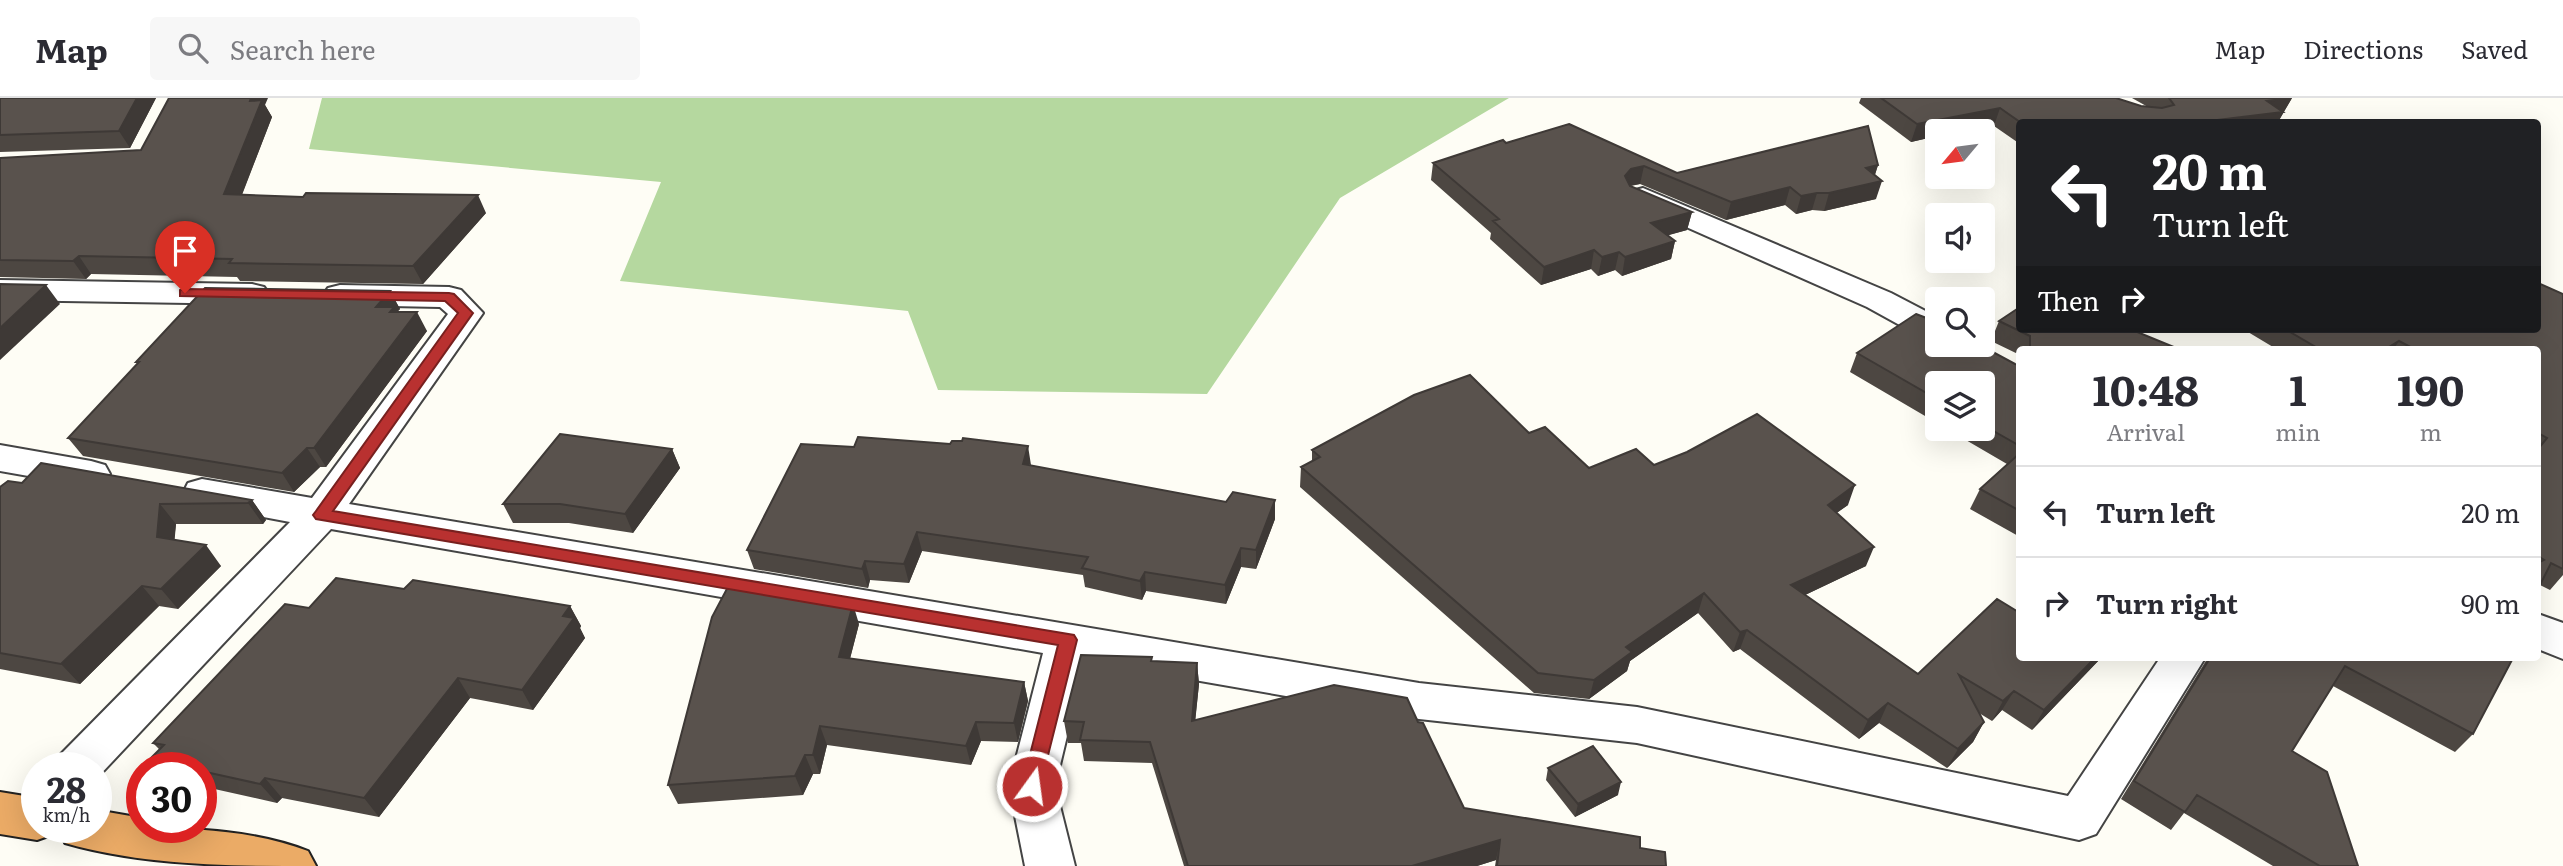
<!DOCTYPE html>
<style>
body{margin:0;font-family:Literata,serif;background:#f7f7f7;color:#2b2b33;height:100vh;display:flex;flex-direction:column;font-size:26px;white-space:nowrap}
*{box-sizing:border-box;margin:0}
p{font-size:23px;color:#7c7c81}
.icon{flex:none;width:38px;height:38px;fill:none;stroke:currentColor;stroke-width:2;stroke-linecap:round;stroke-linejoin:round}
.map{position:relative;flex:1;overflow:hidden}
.details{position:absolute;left:2016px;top:248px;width:525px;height:315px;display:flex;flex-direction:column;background:#fff;border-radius:7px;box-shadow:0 7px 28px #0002}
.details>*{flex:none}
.guide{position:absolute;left:2016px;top:21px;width:525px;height:214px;border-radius:7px;box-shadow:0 7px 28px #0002;background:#202124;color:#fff;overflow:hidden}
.needle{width:46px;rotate:241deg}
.controls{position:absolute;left:1925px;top:21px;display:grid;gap:14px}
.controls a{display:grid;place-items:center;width:70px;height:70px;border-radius:7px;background:#fff;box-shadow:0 7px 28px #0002;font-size:35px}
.speed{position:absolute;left:21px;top:654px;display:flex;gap:14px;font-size:35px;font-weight:700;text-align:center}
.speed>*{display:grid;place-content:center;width:91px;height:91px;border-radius:50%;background:#fff;box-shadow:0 7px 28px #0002;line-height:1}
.speed small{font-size:18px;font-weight:400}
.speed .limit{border:10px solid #d22;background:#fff;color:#111}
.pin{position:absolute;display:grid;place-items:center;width:60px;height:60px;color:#fff;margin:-72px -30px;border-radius:50% 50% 50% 0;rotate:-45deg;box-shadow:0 0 7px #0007}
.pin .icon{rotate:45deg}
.me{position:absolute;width:77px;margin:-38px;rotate:14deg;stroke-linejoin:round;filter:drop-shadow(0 0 5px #0008)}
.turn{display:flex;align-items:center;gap:24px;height:147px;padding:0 21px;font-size:32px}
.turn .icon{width:91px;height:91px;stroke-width:2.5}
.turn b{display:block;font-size:49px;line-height:60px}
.then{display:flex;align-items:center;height:66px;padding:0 21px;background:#0003;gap:14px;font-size:26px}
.eta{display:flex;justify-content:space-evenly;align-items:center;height:119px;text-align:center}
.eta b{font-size:42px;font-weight:700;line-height:49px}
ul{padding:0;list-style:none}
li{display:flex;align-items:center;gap:21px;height:91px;padding:0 21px;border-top:2px solid #e1e1e2}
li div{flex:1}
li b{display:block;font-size:26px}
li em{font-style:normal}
header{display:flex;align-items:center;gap:42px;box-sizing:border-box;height:98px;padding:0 35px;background:#fff;border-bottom:2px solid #e1e1e2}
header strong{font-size:33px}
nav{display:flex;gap:38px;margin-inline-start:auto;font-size:24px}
.search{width:490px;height:63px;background:#f7f7f7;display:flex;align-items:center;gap:18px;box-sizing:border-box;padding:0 24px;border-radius:7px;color:#7c7c81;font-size:26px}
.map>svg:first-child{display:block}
.forest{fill:#b5d89f}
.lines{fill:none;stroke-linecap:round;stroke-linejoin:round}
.street-casing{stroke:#444;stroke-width:4}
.highway-casing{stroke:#222;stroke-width:4}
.street{fill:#fff;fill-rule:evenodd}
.highway{fill:#ebab66;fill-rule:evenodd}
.wall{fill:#4d4742}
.shaded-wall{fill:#3e3936}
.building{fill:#59524d;stroke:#3e3936;stroke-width:2}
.route{fill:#b93130;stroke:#78201f;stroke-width:2}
</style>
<header>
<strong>Map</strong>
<div class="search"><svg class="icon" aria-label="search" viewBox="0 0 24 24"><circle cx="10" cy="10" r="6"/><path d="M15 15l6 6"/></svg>Search here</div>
<nav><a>Map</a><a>Directions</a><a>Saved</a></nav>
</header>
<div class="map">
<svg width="2563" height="768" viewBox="0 0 2563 768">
<rect width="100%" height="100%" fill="#fefdf5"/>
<path class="forest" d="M322 0H1509L1340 100 1207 296 938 292 908 213 620 183 661 84 309 51Z"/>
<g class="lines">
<g class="street-casing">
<path id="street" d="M1643 90 1891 195 1937 219V244L1925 241 1867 209 1632 105 1628 99 1632 93Z
M0 182 252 186 264 189 269 196 264 203 252 206 0 202Z
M340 187 449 189 461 192 483 215 349 406 1419 585 1637 609 2068 698 2160 560H2205L2096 736 2079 742 1637 645 1419 621 1085 563 1055 688 1075 768H1025L1009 688 1043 555 331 431 96 681V670H54L61 656 290 424 188 405 183 395 188 385 202 381 312 400 448 216 440 209 340 207 328 204 323 197 328 190Z
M0 347 91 363 105 367 110 376 105 385 91 389 0 373Z
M2538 516 2563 525V561L2538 551Z"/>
</g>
<g class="highway-casing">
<path id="highway" d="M0 694 37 700V730H57L54 736 37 742 0 736Z
M96 712 142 720V730C197 730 256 733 308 753L316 768C232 768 145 768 65 745L58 730H96Z"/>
</g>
<use href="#street" class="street"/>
<use href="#highway" class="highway"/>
</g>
<path class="wall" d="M0 0H156L130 50 0 54Z
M1861 0H2116L2141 8 2148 9 2132 0H2292L2278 24H2020V46L1994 28 1937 33V38L1911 44 1859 5Z
M265 7 272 19 242 97 486 115 423 186 240 183 237 179 91 176 86 181 0 179V60L141 52Z
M1569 26 1677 75 1878 67 1875 77 1876 101 1824 113 1812 112 1796 116 1785 107 1726 122 1640 86 1631 88 1692 114 1687 132 1668 137 1675 143 1671 161 1622 178 1615 172 1598 178 1591 171 1541 187 1490 141 1491 135 1431 82 1433 65 1506 45Z
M390 193 400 211 397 214 427 233 326 369H320L294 394 83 358 68 340 137 266 136 264Z
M2563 196V477L2550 492 2540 487 2538 491V252H2278L2243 231H2538Z
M1999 223 2181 252H2020V257L1991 243Z
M1857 255 2020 267V439L1970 411 1980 391 2007 366 1947 331H1983V285H1937V325L1850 274Z
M1529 335 1589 370 1654 367 1848 407 1836 415 1866 468 1805 497 1918 576 2020 560H2101L2032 632 2002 612 1992 623 1979 615 1984 624 1973 644 1947 670 1879 625 1859 641 1740 551 1733 554 1698 515 1630 563 1627 573 1589 601 1534 595 1300 389 1301 369 1312 363V352Z
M672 351 680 370 633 435 569 425H513L503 406Z
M1031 368 1226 404 1275 402V421L1256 471 1241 469 1226 506 1146 493 1142 502 1085 489 1083 477 922 453 909 485 870 482 868 490 754 471 747 452Z
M22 385 252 402 266 422 263 426H176L174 442 221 468 178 511 159 508 80 586 0 571V389Z
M404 491 570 508 581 528 580 530 585 540 533 612 470 600 379 719 282 700 277 705 201 688V670H159L150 661 160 652 153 645 309 510Z
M859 526 850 561 1024 584 1028 603 1018 644 981 643 971 667 827 647 820 676H813L803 697 678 706 668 687Z
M2206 560H2513L2473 636 2455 654 2333 588 2292 653 2358 768H2273L2184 715 2171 732 2121 701 2207 561Z
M1152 563 1197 565 1199 586 1195 623 1418 624 1464 710 1640 750 1666 768H1495L1496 762 1477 768H1184L1152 665 1084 663 1081 645H1068L1064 623Z
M1548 670 1618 697 1575 719 1546 682Z"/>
<path class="shaded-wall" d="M137 0H156L130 50 119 33Z
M251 0H268L265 7 272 19 235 114 224 96Z
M2292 0 2278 24H2201L2267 3Z
M2000 10 1994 28 1964 33H1937V38L1911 44 1917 26Z
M1878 67 1872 85 1866 70Z
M1644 68 1640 86 1627 88 1625 78 1631 71Z
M1882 83 1876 101 1824 113 1829 95Z
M1790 89 1785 107 1726 122 1731 104Z
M1817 95 1812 112 1796 116 1801 98Z
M478 97 486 115 423 186 413 168Z
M1692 114 1687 132 1648 143 1651 125Z
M1675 143 1671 161 1622 178 1625 159Z
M1594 152 1591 171 1541 187 1544 169Z
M1619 154 1615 172 1598 178 1602 159Z
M79 158 91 176 86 181 73 163Z
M46 187 60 206 0 262V230Z
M390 193 400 211 397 214 404 228 376 209Z
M417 214 427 233 326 369 314 350Z
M2399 243 2393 252H2384Z
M1028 348 1031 367 1023 366Z
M307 350 320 369 294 394 282 375Z
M672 351 680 370 633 435 625 416Z
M1855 387 1848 407 1820 427 1828 407Z
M252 402 266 422 263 426 248 405Z
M1275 402V421L1256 471V452Z
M160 406 176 426 173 460 157 439Z
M917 434 922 453 909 485 904 466Z
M206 447 221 468 178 511 161 491Z
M1874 449 1866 468 1784 507 1791 487Z
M1241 450V469L1226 506 1225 487Z
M865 463 870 482 868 490 862 471Z
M1145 474 1146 493 1142 502 1140 483Z
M142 488 159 508 80 586 61 566Z
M1704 495 1698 515 1630 563 1627 573 1589 601 1594 582 1626 549Z
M853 506 859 526 845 579 839 559Z
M570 508 581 528 580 530 585 540 533 612 522 592 563 518Z
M1747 532 1740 551 1733 554 1740 534Z
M2095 560H2101L2032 632 2044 612Z
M1197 565 1199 586 1193 645 1192 623Z
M458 580 470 600 379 719 364 700Z
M1024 584 1028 603 1018 644 1014 625Z
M2014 593 2002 612 1992 623 2003 603Z
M1888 605 1879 625 1859 641 1868 622Z
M976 624 981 643 971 667 966 648Z
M1984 624 1973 644 1947 670 1958 651Z
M820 628 827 647 820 676 813 657Z
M805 657 813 676 803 697 795 678Z
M265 680 282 700 277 705 260 686Z
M1621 684 1618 697 1575 719 1578 706Z
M1500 742 1496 762 1477 768H1412Z"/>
<path class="building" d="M0 0H137L119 33 0 37Z
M169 0H251L250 3 262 2 224 96 303 99 306 95 478 97 413 168 229 165 232 161 79 158 73 163 0 162V60L141 52Z
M1881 0H2116L2141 8 2162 10 2174 7 2169 0H2290L2267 3 2283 14 2201 24H2020L2000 10 1917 26Z
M1569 26 1677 75 1868 28 1878 67 1866 70 1882 83 1829 95H1817L1801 98 1790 89 1731 104 1644 68 1631 71 1625 78 1630 88 1692 114 1651 125 1675 143 1625 159 1619 154 1602 159 1594 152 1544 169 1493 123 1499 121 1433 65 1503 42 1506 45Z
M2538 185 2563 196V471L2551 465 2538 491V465L2544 462 2538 458V351L2547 340 2538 335V252H2416L2399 243 2384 252H2321L2285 231H2538Z
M0 186 46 187 0 230Z
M205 190 390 193 376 209H394L390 214H417L314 350H307L282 375 68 340 139 264H136Z
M2020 209V231H2130L2181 252H2030V238L1999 223Z
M1916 216 1937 224V247H1980L2015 266 2020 267V348L1983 327V285H1937V301L1857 255Z
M1470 277 1529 335 1545 329 1589 370 1636 351 1654 367 1687 354 1757 316 1855 387 1828 407 1874 449 1791 487 1918 576 1997 501 2020 515V560H2095L2044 612 2014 593 2003 603 1959 577 1984 624 1958 651 1888 605 1868 622 1747 532 1740 534 1704 495 1626 549 1632 554 1594 582 1538 575 1301 369 1320 359 1312 352 1414 297Z
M560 336 672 351 625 416 560 406H503Z
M858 339 950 346 952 343H962L963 340 1028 348 1023 366 1226 404 1233 394 1275 402 1256 452 1241 450 1225 487 1145 474 1140 483 1082 470 1088 459 917 434 904 466 865 463 862 471 747 452 801 346 854 349Z
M2020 355V413L1980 391Z
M41 365 252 402 248 405 160 406 157 439 206 447 161 491 142 488 61 566 0 555V389L8 383 22 385Z
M336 480 404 491 413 482 570 508 563 518 574 520 522 592 458 580 364 700 265 680 260 686 201 673V670H190L150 661 164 647 153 645 285 506 309 510Z
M730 485 853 506 839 559 1024 584 1014 625 976 624 966 648 820 628 813 657H805L795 678 668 687 712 519Z
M1081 557 1152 559 1151 563 1197 565 1192 623 1334 587 1407 600 1418 624 1423 625 1464 710 1640 739V750L1665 754 1666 768H1497L1500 742 1412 768H1188L1150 644 1080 642 1084 624 1064 623Z
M2210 560H2513L2473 636 2345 568 2292 653 2327 674 2358 768H2320L2197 697 2185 714 2134 683Z
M1593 648 1621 684 1578 706 1548 670Z"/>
<path class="route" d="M185 191 449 195 454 196 473 215 333 413 1074 537 1077 542 1039 693 1032 696 1025 693 1022 688 1058 547 316 421 313 417 316 413 458 215 445 203 180 198V192Z"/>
</svg>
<div class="controls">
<a><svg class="needle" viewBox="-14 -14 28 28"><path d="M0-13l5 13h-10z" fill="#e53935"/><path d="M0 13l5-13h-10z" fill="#7c7c81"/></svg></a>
<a><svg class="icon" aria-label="sound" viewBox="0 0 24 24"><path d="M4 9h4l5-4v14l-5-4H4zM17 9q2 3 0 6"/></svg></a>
<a><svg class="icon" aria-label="search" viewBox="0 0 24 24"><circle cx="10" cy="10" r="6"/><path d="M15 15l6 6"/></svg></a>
<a><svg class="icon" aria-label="layers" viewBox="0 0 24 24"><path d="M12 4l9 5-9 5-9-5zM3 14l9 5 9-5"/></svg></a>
</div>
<div class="speed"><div>28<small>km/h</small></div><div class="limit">30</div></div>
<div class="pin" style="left:185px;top:195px;background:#d93025"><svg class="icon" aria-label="arrive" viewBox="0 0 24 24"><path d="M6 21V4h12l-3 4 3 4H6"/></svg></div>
<svg class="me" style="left:1032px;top:688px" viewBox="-20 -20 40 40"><circle r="17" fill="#b93130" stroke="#fff" stroke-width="3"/><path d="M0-11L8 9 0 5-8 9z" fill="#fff"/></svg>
<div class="guide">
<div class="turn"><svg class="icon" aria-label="left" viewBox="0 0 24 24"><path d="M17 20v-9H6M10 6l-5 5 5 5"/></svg><div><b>20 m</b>Turn left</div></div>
<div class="then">Then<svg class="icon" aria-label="right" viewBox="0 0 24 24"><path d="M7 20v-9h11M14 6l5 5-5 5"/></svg></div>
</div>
<section class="details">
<div class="eta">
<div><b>10:48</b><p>Arrival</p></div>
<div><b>1</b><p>min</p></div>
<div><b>190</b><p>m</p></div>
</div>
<ul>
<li><svg class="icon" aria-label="left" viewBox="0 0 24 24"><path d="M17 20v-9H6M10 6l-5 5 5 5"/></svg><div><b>Turn left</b></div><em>20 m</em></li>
<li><svg class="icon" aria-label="right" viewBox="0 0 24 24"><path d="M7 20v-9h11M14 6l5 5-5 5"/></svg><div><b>Turn right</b></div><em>90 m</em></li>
</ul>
</section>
</div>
